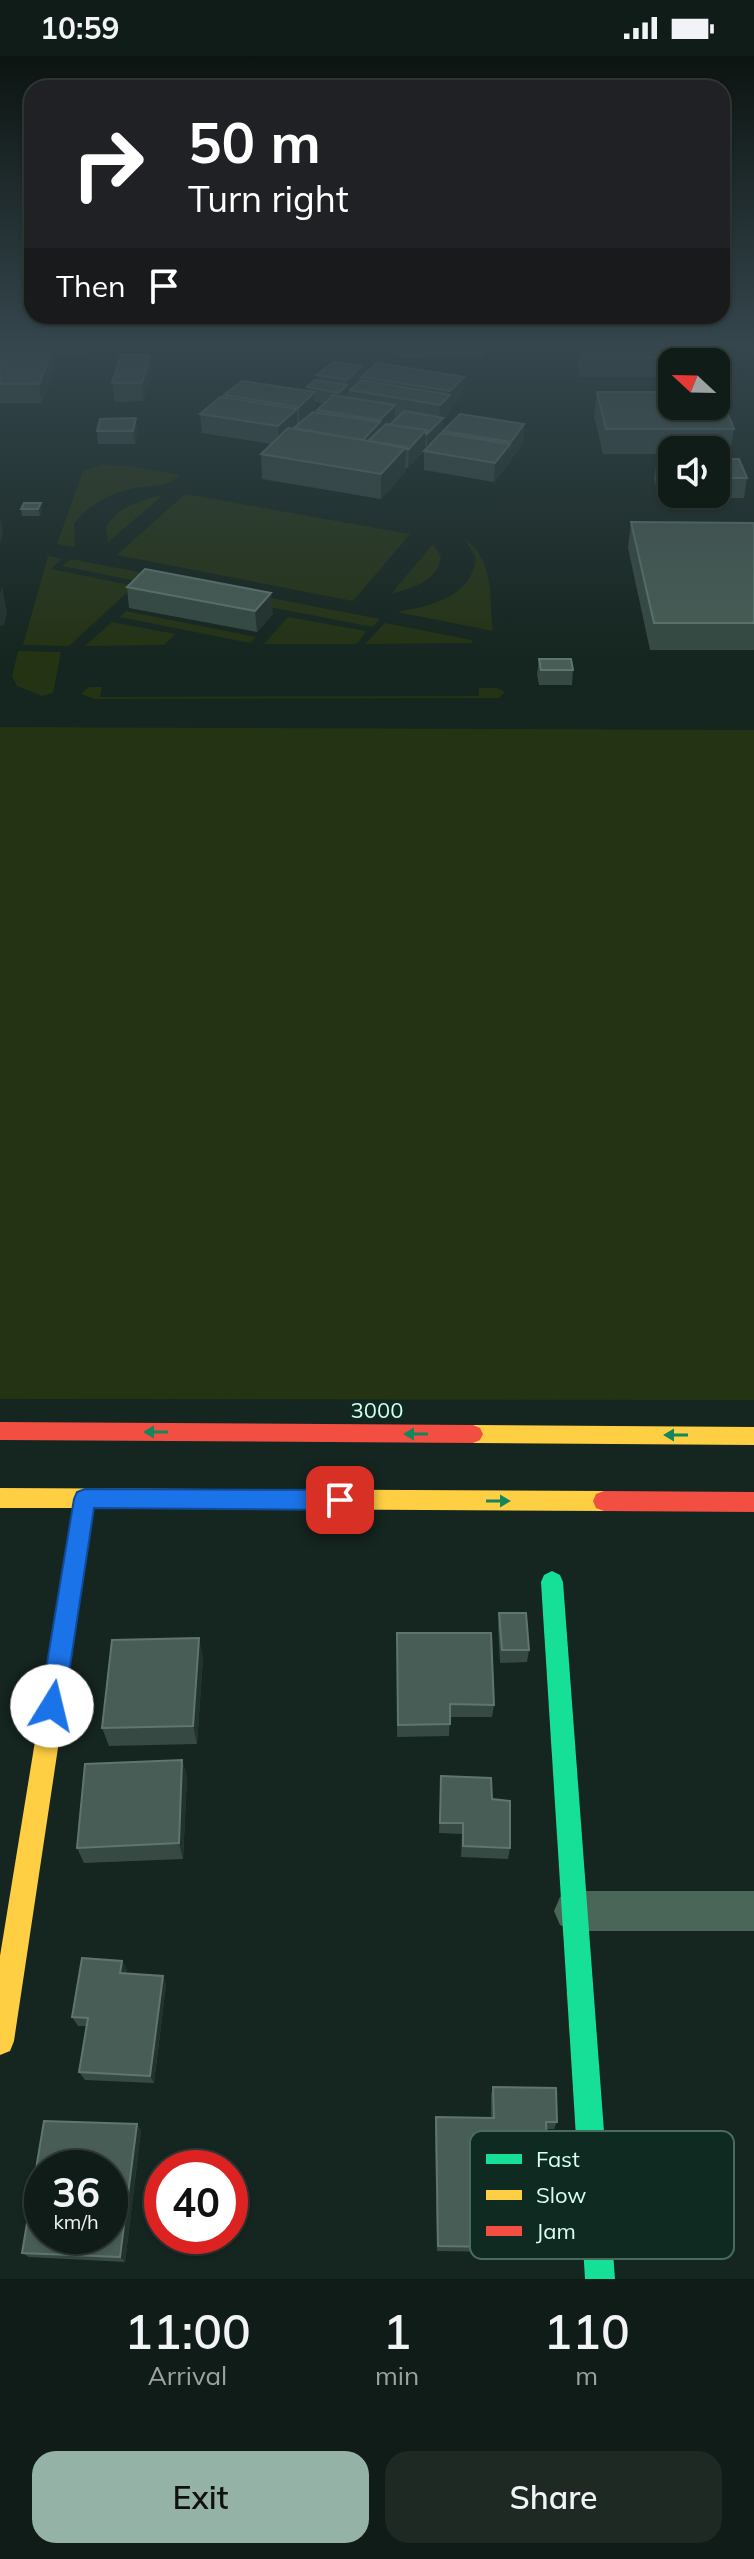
<!DOCTYPE html>
<style>
body{margin:0;font-family:Mulish,sans-serif;background:#1e2924;color:#f1f3f6;height:100vh;display:flex;flex-direction:column;font-size:30px;white-space:nowrap}
*{box-sizing:border-box;margin:0}
p{font-size:26px;color:#9ca1a1}
.icon{flex:none;width:44px;height:44px;fill:none;stroke:currentColor;stroke-width:2;stroke-linecap:round;stroke-linejoin:round}
.map{position:relative;height:2223px;overflow:hidden}
.panel{display:flex;flex-direction:column;background:#101c17;flex:1}
.panel>*{flex:none}
.top-card{position:absolute;left:24px;top:24px;width:706px;height:244px;border-radius:24px;box-shadow:0 2px 6px #0004,0 0 0 2px #303a36;background:#202124;color:#fff;overflow:hidden}
.needle{width:52px;rotate:292deg}
.tools{position:absolute;left:658px;top:292px;display:grid;gap:16px}
.tools a{display:grid;place-items:center;width:72px;height:72px;border-radius:16px;background:#101c17;box-shadow:0 2px 6px #0004,0 0 0 2px #303a36;font-size:40px}
.speed{position:absolute;left:24px;top:2094px;display:flex;gap:16px;font-size:40px;font-weight:700;text-align:center}
.speed>*{display:grid;place-content:center;width:104px;height:104px;border-radius:50%;background:#101c17;box-shadow:0 2px 6px #0004,0 0 0 2px #303a36;line-height:1}
.speed small{font-size:20px;font-weight:400}
.speed .limit{border:12px solid #d22;background:#fff;color:#111}
.pin{position:absolute;display:grid;place-items:center;width:68px;height:68px;color:#fff;margin:-34px;border-radius:16px;box-shadow:0 4px 12px #0006}
.me{position:absolute;width:88px;margin:-44px;rotate:9deg;stroke-linejoin:round;filter:drop-shadow(0 0 6px #0008)}
.turn{display:flex;align-items:center;gap:28px;height:168px;padding:0 32px;font-size:36px}
.turn .icon{width:104px;height:104px;stroke-width:2.5}
.turn b{display:block;font-size:56px;line-height:68px}
.then{display:flex;align-items:center;height:76px;padding:0 32px;background:#0003;gap:16px;font-size:30px}
.eta{display:flex;justify-content:space-evenly;align-items:center;height:136px;text-align:center}
.eta b{font-size:48px;font-weight:600;line-height:56px}
.cta{display:flex;gap:16px;margin-top:auto;padding:16px 32px}
.cta a{flex:1;height:92px;border-radius:24px;background:#94b3a6;color:#111;font-size:32px;font-weight:600;line-height:92px;text-align:center}
.cta a+a{background:#1e2924;color:#f1f3f6}
.status{display:flex;justify-content:space-between;align-items:center;height:56px;padding:0 40px;background:#101c17;direction:ltr}
.status svg{height:22px;fill:currentColor}
.map>svg:first-child{display:block}
.green{fill:#243314}
.lines{fill:none;stroke-linecap:round;stroke-linejoin:round}
.street{fill:#4a6658;fill-rule:evenodd}
.fast{fill:#16e098;fill-rule:evenodd}
.slow{fill:#ffcf43;fill-rule:evenodd}
.jam{fill:#f24e42;fill-rule:evenodd}
.wall{fill:#364a43;fill-rule:evenodd}
.shaded-wall{fill:#22332d}
.building{fill:#485d55;stroke:#5e766e;stroke-width:2;fill-rule:evenodd}
.oneway{fill:#12865c}
.route{fill:#1a73e8;stroke:#114b97;stroke-width:2}
.labels{text-anchor:middle;stroke-width:6;stroke-linejoin:round;paint-order:stroke}
.street-label{font-size:22px;fill:#d9ffef;stroke:#0f2b21}
.key{fill:#0f2b21;stroke:#4c6b5f;stroke-width:2}
.key-label{font-size:22px;fill:#d9ffef}
</style>
<div class="status"><b>10:59</b><svg viewBox="0 0 49 12"><path d="M0 12V9h3v3zM5 12V6h3v6zM10 12V3h3v9zM15 12V0h3v12zM26 1h20v11H26zM47 4h2v5h-2z"/></svg></div>
<div class="map">
<svg width="754" height="2223" viewBox="0 0 754 2223">
<rect width="100%" height="100%" fill="#15251f"/>
<path class="green" d="M0 289H95L92 297 84 301H0Z
M102 409 131 410 180 419C167 431 155 429 139 431 112 436 91 446 74 468L75 491 57 488 83 415Z
M185 438 410 478 353 545 117 499Z
M163 439 108 486 106 472C116 451 142 444 163 439Z
M465 483C495 505 489 540 493 575L397 556C430 550 472 541 476 502Z
M433 488 441 501C437 526 411 532 391 538Z
M48 500 62 503 51 513 134 530 69 590 23 589Z
M71 503 205 529 197 537 62 510Z
M245 537 380 563 373 571 238 545Z
M126 555 256 581 250 587 120 561Z
M288 561 366 575 357 588H264Z
M112 566 175 578 164 589 85 590Z
M385 567 472 584 473 587 365 588Z
M18 595 61 596 53 637 42 640 17 630 12 620Z
M89 631H102L100 641 479 640V632H497L505 636 499 642 95 643 81 638Z
M0 671 754 674V1344L0 1343Z"/>
<g class="lines">
<path class="street" d="M574 1835H754V1875H574L560 1869 554 1855 560 1841Z"/>
<path class="fast" d="M552 1515 560 1519 563 1526 615 2223H585L541 1526 544 1519Z"/>
<path class="slow" d="M473 1369 754 1371V1389L473 1387 466 1384 463 1378 466 1372Z
M0 1432 604 1435 612 1438 615 1445 612 1452 604 1455 94 1452 14 1985 10 1995 0 1999V1900L73 1452H0Z"/>
<path class="jam" d="M0 1366 473 1369 480 1372 483 1378 480 1384 473 1387 0 1384Z
M604 1435 754 1436V1456L604 1455 596 1452 593 1445 596 1438Z"/>
</g>
<path class="wall" d="M393 289H484V301L394 302Z
M574 289H609V291L695 302V306H672V321H580L577 309 578 301Z
M0 292 13 298 39 297 53 293 55 311 42 347H0Z
M377 307 463 339 450 353 449 357 443 364 427 391H425L408 412H406L405 416 381 443 262 423 261 398 271 388 202 377 200 358 225 342 224 339 307 335V331L317 324V319L362 310V319ZM315 346 324 347 317 354V357L314 356 315 355Z
M152 317 144 345 115 346 112 327Z
M597 336 734 373 730 398H716V394H672V398H603L594 360Z
M100 363 138 376 135 388H98L97 375Z
M524 368 523 387 494 426 424 414V395L443 378V375Z
M657 403H672V438H716V403L747 422 744 442H660L654 423Z
M24 447 42 454 40 460H22L21 453Z
M631 466 754 467V594H650L628 492Z
M127 531 273 558 257 576 129 552Z
M539 603 573 614 572 629H539L537 618Z
M499 1557 529 1594 527 1606 500 1607 498 1570Z
M397 1577 494 1649 492 1661H450L449 1680 397 1681Z
M203 1601 197 1688 109 1690 102 1672Z
M182 1704 187 1721 183 1803 84 1807 77 1792Z
M441 1720 492 1743 510 1792 508 1803 461 1801 462 1778 439 1777Z
M122 1905 127 1914 126 1918 163 1920 166 1929 154 2027 85 2024 79 2016 86 1970H78L72 1961Z
M493 2031 557 2066 554 2073H546L552 2192 549 2197 437 2195 435 2068 436 2061 491 2062V2038Z
M137 2068 141 2075 125 2206 29 2201 22 2197Z"/>
<path class="shaded-wall" d="M53 293 55 311 42 347 39 328Z
M150 299 152 317 144 345 142 327Z
M362 310V321H361V324L347 337V324Z
M464 321 463 339 450 353 449 357 443 364V375L427 391V378L439 366 440 349 449 339 450 335Z
M347 329V342L339 349V337Z
M315 336V355L300 370 299 351Z
M395 349V368L380 383V364Z
M297 353V372L279 390 278 370Z
M136 362 138 376 135 388 133 375Z
M380 366V386L363 384Z
M524 368 523 387 509 405 511 386Z
M426 374 425 394 408 412 409 393Z
M510 388 509 408 494 426 495 407Z
M406 391 405 416 381 443V418Z
M41 447 42 454 40 460 38 453Z
M0 461 3 478 0 487Z
M2 530 7 557 4 569 0 570V537Z
M271 537 273 558 257 576 255 555Z
M199 1582 203 1601 197 1688 193 1670Z
M182 1704 187 1721 183 1803 179 1787Z
M122 1905 127 1914 125 1926 120 1917Z
M163 1920 166 1929 154 2027 150 2020Z
M137 2068 141 2075 125 2206 120 2201Z"/>
<path class="building" d="M579 291H691L695 302H582Z
M0 292H12L9 298 39 297 40 293H53L39 328H0Z
M121 299H150L142 327H112Z
M333 306 362 310 347 324 317 319Z
M377 307 464 321 450 335 361 321Z
M315 324 347 329 339 337 307 331Z
M361 324 450 339 440 349 350 334Z
M242 325 315 336 299 351 224 339Z
M597 336H672V350H716V336H719L734 373H606Z
M333 339 395 349 380 364 317 354Z
M220 341 297 353 278 370 200 358Z
M404 355 443 362 427 378H426V374L390 369Z
M313 356 380 366 363 384 294 372Z
M460 358 524 368 511 386 443 375Z
M136 362 133 375H97L100 363Z
M386 368 426 374 409 393 368 385Z
M288 372 406 391 381 418 261 398Z
M441 377 510 388 495 407 424 395Z
M657 403H672V422H663Z
M716 403H739L747 422H716Z
M24 447H41L38 453H21Z
M631 466 754 467V567H654Z
M145 513 271 537 255 555 127 531Z
M539 603H571L573 614H541Z
M499 1557H526L529 1594H502Z
M397 1577H491L494 1649 450 1648V1668L398 1669Z
M199 1582 193 1670 102 1672 112 1584Z
M182 1704 179 1787 77 1792 85 1708Z
M441 1720 491 1722 492 1743 510 1745V1792L463 1790V1767H440Z
M82 1902 122 1905 120 1917 163 1920 150 2020 79 2016 88 1962 72 1961Z
M493 2031 556 2032 557 2066H546L552 2192 438 2190 436 2061 494 2062Z
M44 2065 137 2068 120 2201 22 2197ZM42 2112H110V2180H42Z"/>
<defs><path id="oneway-solid" d="M-6-.8H1V-3.2L6.5 0L1 3.2V.8H-6Z" transform="scale(2)"/></defs>
<g class="oneway">
<use href="#oneway-solid" transform="translate(156 1376) rotate(-180)"/>
<use href="#oneway-solid" transform="translate(416 1378) rotate(-180)"/>
<use href="#oneway-solid" transform="translate(676 1379) rotate(-180)"/>
<use href="#oneway-solid" transform="translate(498 1445)"/>
</g>
<linearGradient id="sky" x2="0" y2="1"><stop stop-color="#0c1411"/><stop offset="0.48" stop-color="#35464d"/><stop offset="1" stop-color="#35464d" stop-opacity="0"/></linearGradient>
<rect width="754" height="600" fill="url(#sky)"/>
<path class="route" d="M85 1433 340 1434 347 1437 351 1444 347 1451 340 1454 94 1452 64 1650 61 1658 52 1662 44 1658 40 1650 74 1443 77 1436Z"/>
<g class="labels">
<g class="street-label">
<text x="377" y="1362">3000</text>
</g>
</g>
<rect x="470" y="2075" width="264" height="128" rx="12" class="key"/>
<rect x="486" y="2098" width="36" height="10" fill="#16e098"/>
<rect x="486" y="2134" width="36" height="10" fill="#ffcf43"/>
<rect x="486" y="2170" width="36" height="10" fill="#f24e42"/>
<g class="key-label">
<text x="536" y="2111">Fast</text>
<text x="536" y="2147">Slow</text>
<text x="536" y="2183">Jam</text>
</g>
</svg>
<div class="tools">
<a><svg class="needle" viewBox="-14 -14 28 28"><path d="M0-13l5 13h-10z" fill="#e53935"/><path d="M0 13l5-13h-10z" fill="#9ca1a1"/></svg></a>
<a><svg class="icon" aria-label="sound" viewBox="0 0 24 24"><path d="M4 9h4l5-4v14l-5-4H4zM17 9q2 3 0 6"/></svg></a>
</div>
<div class="speed"><div>36<small>km/h</small></div><div class="limit">40</div></div>
<div class="pin" style="left:340px;top:1444px;background:#d93025"><svg class="icon" aria-label="arrive" viewBox="0 0 24 24"><path d="M6 21V4h12l-3 4 3 4H6"/></svg></div>
<svg class="me" style="left:52px;top:1650px" viewBox="-20 -20 40 40"><circle r="19" fill="#fff"/><path d="M0-13L10 11 0 6-10 11z" fill="#1a73e8"/></svg>
<div class="top-card">
<div class="turn"><svg class="icon" aria-label="right" viewBox="0 0 24 24"><path d="M7 20v-9h11M14 6l5 5-5 5"/></svg><div><b>50 m</b>Turn right</div></div>
<div class="then">Then<svg class="icon" aria-label="arrive" viewBox="0 0 24 24"><path d="M6 21V4h12l-3 4 3 4H6"/></svg></div>
</div>
</div>
<section class="panel">
<div class="eta">
<div><b>11:00</b><p>Arrival</p></div>
<div><b>1</b><p>min</p></div>
<div><b>110</b><p>m</p></div>
</div>
<div class="cta"><a>Exit</a><a>Share</a></div>
</section>
